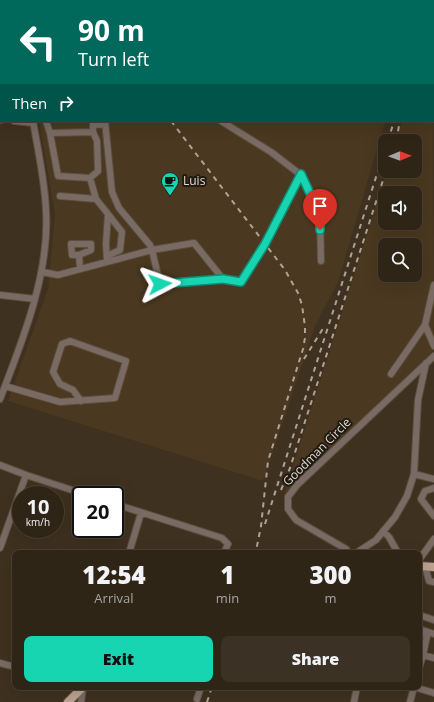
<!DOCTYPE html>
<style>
body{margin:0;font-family:"Open Sans",sans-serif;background:#3b3124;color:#f1f3f6;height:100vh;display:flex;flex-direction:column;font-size:15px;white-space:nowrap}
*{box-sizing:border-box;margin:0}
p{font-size:13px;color:#a7a5a1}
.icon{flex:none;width:22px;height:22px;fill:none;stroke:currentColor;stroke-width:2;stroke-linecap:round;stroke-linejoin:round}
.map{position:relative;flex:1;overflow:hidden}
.details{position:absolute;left:12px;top:550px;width:410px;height:140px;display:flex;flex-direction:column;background:#2f2517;border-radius:8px;box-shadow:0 4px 16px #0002,0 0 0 1px #4a4236}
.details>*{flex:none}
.banner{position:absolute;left:0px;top:0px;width:434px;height:122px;box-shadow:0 4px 16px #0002,0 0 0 1px #4a4236;background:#00695c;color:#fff;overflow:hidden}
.needle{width:26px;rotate:89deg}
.fabs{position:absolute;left:378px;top:134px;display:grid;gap:8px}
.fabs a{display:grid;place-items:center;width:44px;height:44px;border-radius:8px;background:#2f2517;box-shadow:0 4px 16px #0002,0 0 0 1px #4a4236;font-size:20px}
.speed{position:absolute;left:12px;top:486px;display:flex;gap:8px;font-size:20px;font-weight:700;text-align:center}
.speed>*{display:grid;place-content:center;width:52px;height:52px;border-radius:50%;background:#2f2517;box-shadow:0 4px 16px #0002,0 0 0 1px #4a4236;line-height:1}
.speed small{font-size:10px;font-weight:400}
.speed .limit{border:2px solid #111;border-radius:6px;background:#fff;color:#111}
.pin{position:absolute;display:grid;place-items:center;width:34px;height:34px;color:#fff;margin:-41px -17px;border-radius:50% 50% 50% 0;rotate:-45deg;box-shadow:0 0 4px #0007}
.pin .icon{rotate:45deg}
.me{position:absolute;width:44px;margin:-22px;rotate:86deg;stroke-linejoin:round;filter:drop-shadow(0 0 3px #0008)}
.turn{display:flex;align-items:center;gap:14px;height:84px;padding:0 12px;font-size:18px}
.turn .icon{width:52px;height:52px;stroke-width:2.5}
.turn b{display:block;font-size:28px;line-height:34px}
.then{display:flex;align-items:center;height:38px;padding:0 12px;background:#0003;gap:8px;font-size:15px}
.eta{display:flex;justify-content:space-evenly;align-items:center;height:68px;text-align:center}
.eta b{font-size:24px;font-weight:800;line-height:28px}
.action{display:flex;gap:8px;margin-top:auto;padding:8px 12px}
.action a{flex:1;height:46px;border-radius:8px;background:#18d5b2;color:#111;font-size:16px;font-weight:800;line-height:46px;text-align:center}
.action a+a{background:#3b3124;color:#f1f3f6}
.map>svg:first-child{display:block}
.built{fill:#4a3820;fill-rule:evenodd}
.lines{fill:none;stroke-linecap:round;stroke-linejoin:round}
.minor-casing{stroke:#5c4f3e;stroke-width:8}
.major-casing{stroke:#5c4f3e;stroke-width:10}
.minor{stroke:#796b63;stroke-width:6}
.major{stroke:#bda290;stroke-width:8}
.rail{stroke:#aea496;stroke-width:2;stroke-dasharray:5 5;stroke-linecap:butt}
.route-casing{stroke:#108a74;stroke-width:10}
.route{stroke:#18d5b2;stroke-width:7}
.labels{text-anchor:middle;stroke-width:4;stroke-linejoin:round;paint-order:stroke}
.poi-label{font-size:12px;fill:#e1d8cd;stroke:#201a12;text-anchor:start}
.street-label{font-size:12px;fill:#e1d8cd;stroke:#201a12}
</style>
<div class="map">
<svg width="434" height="702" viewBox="0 0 434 702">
<rect width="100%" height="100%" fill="#3f311f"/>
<path class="built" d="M18 0H225V1Z
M433 76 434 350 284 495 387 171H415V141H396L402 121H433ZM385 193H415V223H385ZM385 245H415V275H385Z
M39 121H378L385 122 338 282 315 326 263 481 8 401 48 289 55 214Z"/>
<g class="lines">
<g class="minor-casing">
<path id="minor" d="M12 0 13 1
M181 1 183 0
M0 120H1
M14 121 33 123
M46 121 50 133 93 132V124L105 125
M221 121 271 152 301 175 320 215 321 261
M50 133 58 176 90 178 98 171 97 141 93 132
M90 178 96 199
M60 196 96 199 108 214 106 244 107 262
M79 255 91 250V244H71L72 255H79L80 268
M107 256 120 250 122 232 108 214
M42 272 58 275 152 250 150 245 119 208 112 192 105 121
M223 279 194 243 152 250 160 284 223 279 241 281 265 244 301 175
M434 285 425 325 434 346
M0 295 35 299
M391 374 425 325
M5 386 60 402 115 398 126 361 70 341 62 344 53 372 60 384 73 390 81 401
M0 399C22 342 50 273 46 211 45 181 38 151 33 121
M0 465 26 475 87 495
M414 474 434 479
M434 488 425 491 421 499 434 516
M115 504 222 538 228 544 224 553
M383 531 389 537 398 553
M0 548 26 475
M129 553 141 513
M349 553 346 549 296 520 288 509V497L297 485 434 356
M356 553 376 540 395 517 407 496 414 474 418 400 426 363
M419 560 434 539
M425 566 429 581 434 582
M419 615 434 620
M422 630 434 634
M419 633 426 635 427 636 423 655
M0 663 15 667
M419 668 423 655 434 658
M81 687 83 688 81 702
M414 687 434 693
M197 699 201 687
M354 702 357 687
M410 702 414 687"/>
</g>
<g class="major-casing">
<path id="major" d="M419 566 434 567
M68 702 83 687"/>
</g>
<use href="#minor" class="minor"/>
<use href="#major" class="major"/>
<path class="rail" d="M433 1V0
M171 121 285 270 298 293 302 305 305 327V338L303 349 268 461 261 526 256 551
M388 141 394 121
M396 141 400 121
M304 359 324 327
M281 490 290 468 386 171
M265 524 385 149
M207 702 212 687"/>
</g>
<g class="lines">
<g class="route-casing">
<path id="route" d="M160 284 223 279 241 282 265 244 301 174 320 215V230"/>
</g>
<use href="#route" class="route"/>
</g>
<defs>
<g id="cafe-pin" transform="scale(0.9)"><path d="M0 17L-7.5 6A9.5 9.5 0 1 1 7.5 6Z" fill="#18d5b2" stroke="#201a12"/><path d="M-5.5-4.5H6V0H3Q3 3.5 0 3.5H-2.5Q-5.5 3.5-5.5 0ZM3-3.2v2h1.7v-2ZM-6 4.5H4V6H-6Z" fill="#111"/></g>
</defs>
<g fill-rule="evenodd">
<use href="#cafe-pin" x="170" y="181"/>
</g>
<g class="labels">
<g class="poi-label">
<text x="183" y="185">Luis</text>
</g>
<g class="street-label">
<text transform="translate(317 452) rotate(-45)" y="4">Goodman Circle</text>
</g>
</g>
</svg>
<div class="fabs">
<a><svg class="needle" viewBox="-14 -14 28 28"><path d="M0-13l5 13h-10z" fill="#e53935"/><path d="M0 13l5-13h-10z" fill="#a7a5a1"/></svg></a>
<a><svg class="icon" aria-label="sound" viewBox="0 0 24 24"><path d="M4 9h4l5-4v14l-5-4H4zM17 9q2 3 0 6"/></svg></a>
<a><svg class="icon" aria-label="search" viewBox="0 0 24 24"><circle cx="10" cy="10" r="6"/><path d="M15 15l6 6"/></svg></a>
</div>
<div class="speed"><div>10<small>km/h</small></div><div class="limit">20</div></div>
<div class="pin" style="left:320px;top:230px;background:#d93025"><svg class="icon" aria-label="arrive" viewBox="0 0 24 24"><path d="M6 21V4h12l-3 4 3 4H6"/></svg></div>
<svg class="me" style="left:160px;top:284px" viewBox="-20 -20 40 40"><path d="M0-17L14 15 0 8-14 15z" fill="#18d5b2" stroke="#fff" stroke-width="4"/></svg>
<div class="banner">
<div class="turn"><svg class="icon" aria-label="left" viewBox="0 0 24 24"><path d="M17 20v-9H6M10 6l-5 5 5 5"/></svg><div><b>90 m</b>Turn left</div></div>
<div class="then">Then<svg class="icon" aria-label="right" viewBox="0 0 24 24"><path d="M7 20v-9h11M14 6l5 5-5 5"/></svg></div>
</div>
<section class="details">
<div class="eta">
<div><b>12:54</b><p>Arrival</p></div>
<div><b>1</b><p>min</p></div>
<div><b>300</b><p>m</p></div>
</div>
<div class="action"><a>Exit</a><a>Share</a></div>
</section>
</div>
